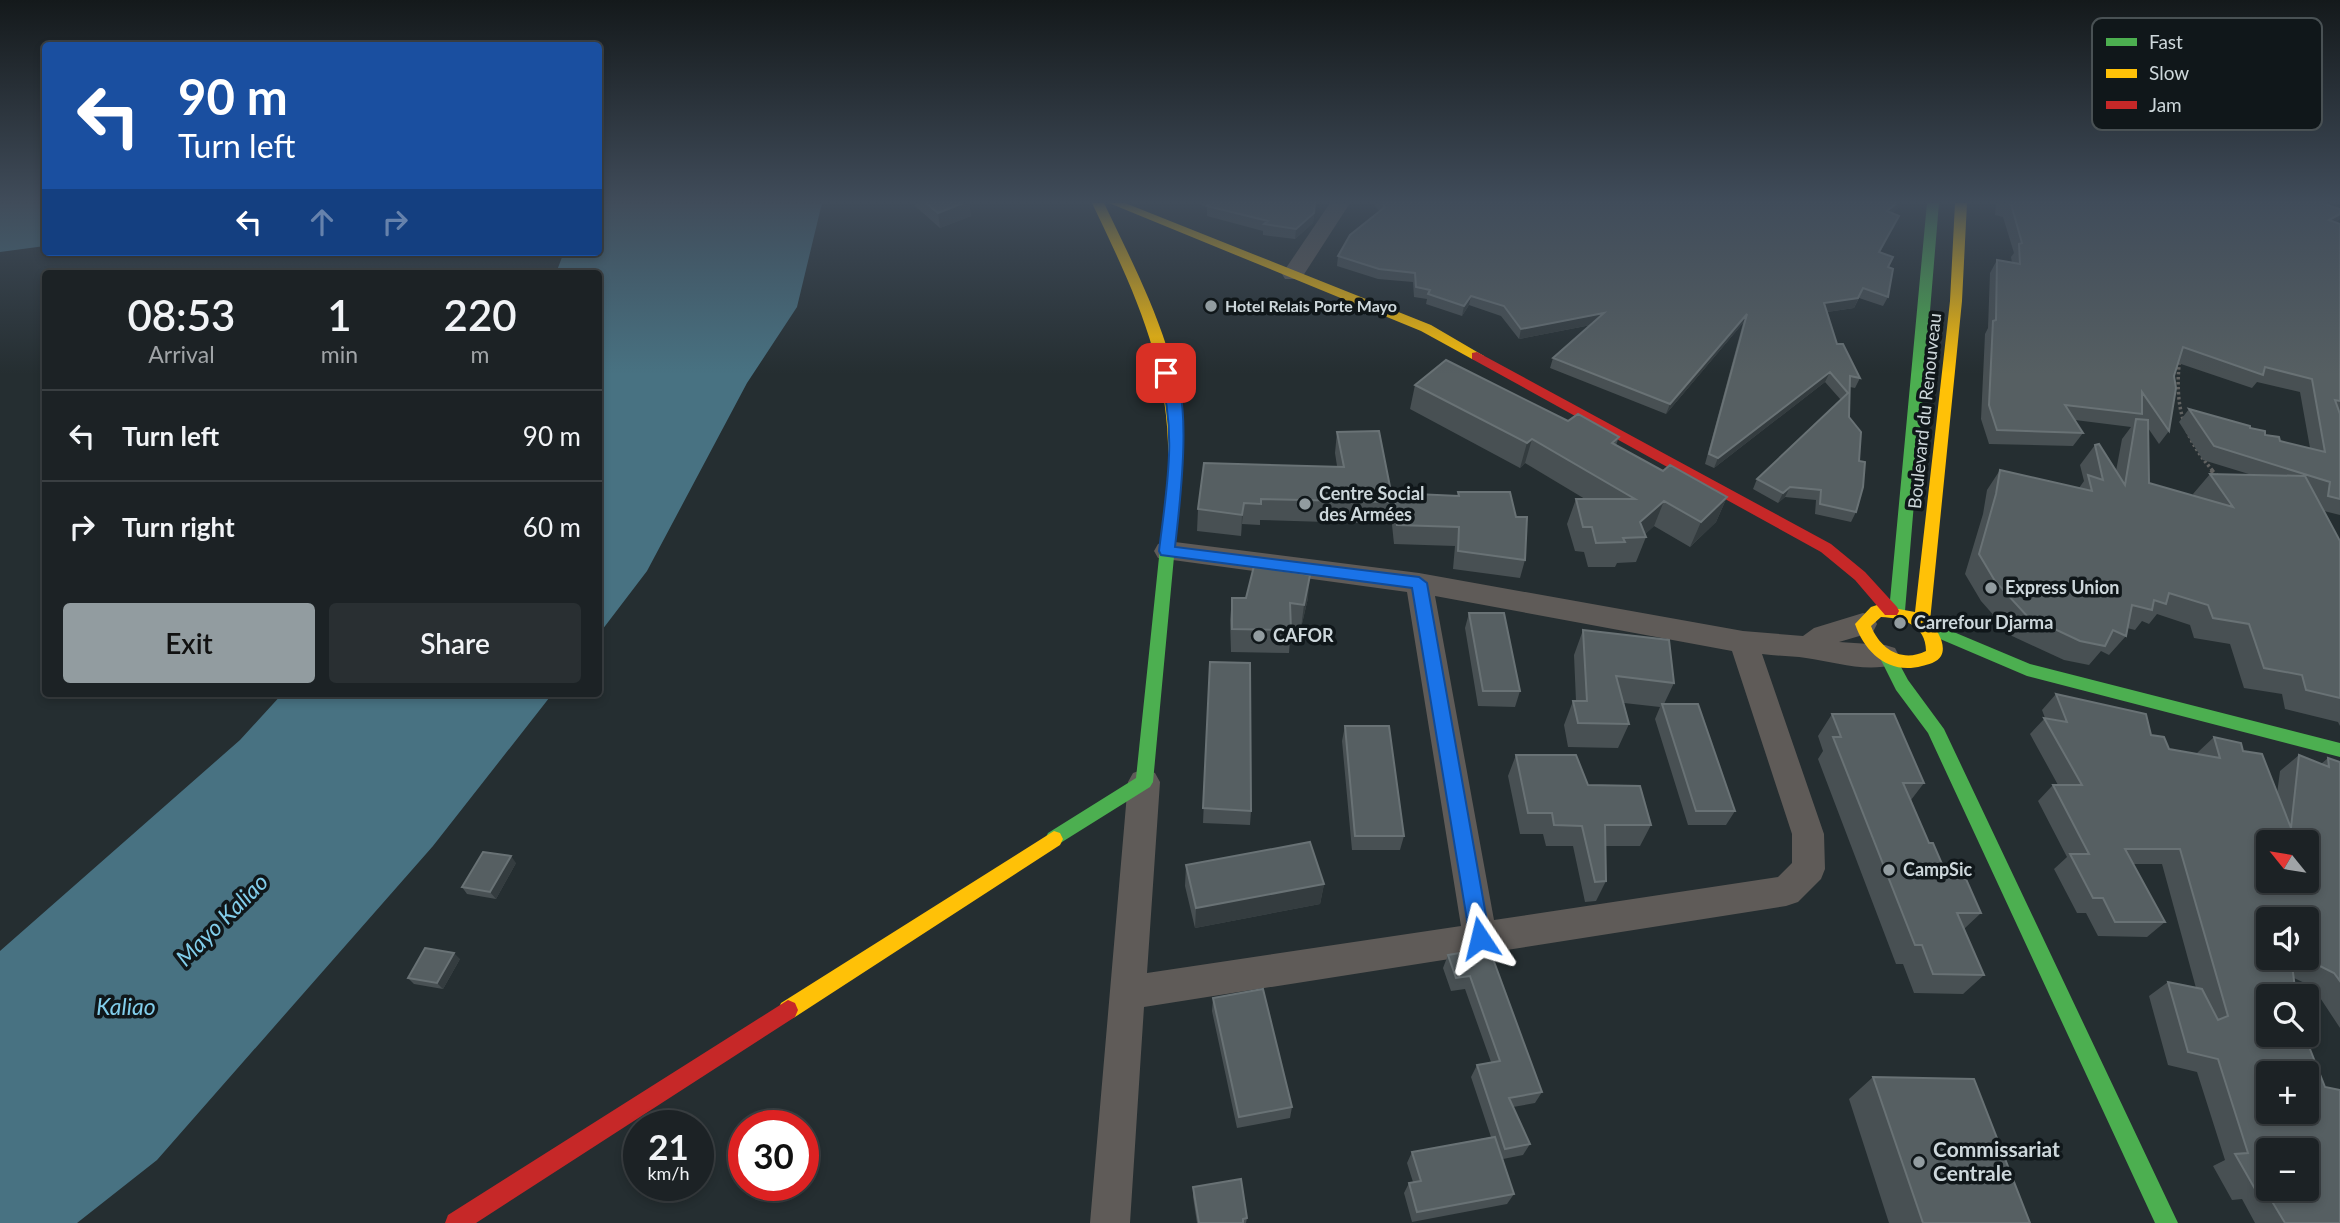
<!DOCTYPE html>
<meta charset="utf-8">
<style>
body{margin:0;font-family:Lato,sans-serif;background:#292f32;color:#f1f3f6;height:100vh;display:flex;flex-direction:column;font-size:26px;white-space:nowrap}
*{box-sizing:border-box;margin:0}
p{font-size:23px;color:#a0a4a7}
.icon{flex:none;width:38px;height:38px;fill:none;stroke:currentColor;stroke-width:2;stroke-linecap:round;stroke-linejoin:round}
.map{position:relative;flex:1;overflow:hidden}
.sheet{position:absolute;left:42px;top:270px;width:560px;height:427px;display:flex;flex-direction:column;background:#1c2225;border-radius:7px;box-shadow:0 4px 10px #0003,0 0 0 2px #3a3f42}
.sheet>*{flex:none}
.banner{position:absolute;left:42px;top:42px;width:560px;height:214px;border-radius:7px;box-shadow:0 4px 10px #0003,0 0 0 2px #3a3f42;background:#1a4fa0;color:#fff;overflow:hidden}
.needle{width:46px;rotate:300deg}
.fabs{position:absolute;left:2256px;top:830px;display:grid;gap:14px}
.fabs a{display:grid;place-items:center;width:63px;height:63px;border-radius:7px;background:#1c2225;box-shadow:0 4px 10px #0003,0 0 0 2px #3a3f42;font-size:35px}
.speed{position:absolute;left:623px;top:1110px;display:flex;gap:14px;font-size:35px;font-weight:700;text-align:center}
.speed>*{display:grid;place-content:center;width:91px;height:91px;border-radius:50%;background:#1c2225;box-shadow:0 4px 10px #0003,0 0 0 2px #3a3f42;line-height:1}
.speed small{font-size:18px;font-weight:400}
.speed .limit{border:10px solid #d22;background:#fff;color:#111}
.pin{position:absolute;display:grid;place-items:center;width:60px;height:60px;color:#fff;margin:-30px;border-radius:14px;box-shadow:0 4px 10px #0006}
.me{position:absolute;width:77px;margin:-38px;rotate:350deg;stroke-linejoin:round;filter:drop-shadow(0 0 5px #0008)}
.turn{display:flex;align-items:center;gap:24px;height:147px;padding:0 21px;font-size:32px}
.turn .icon{width:91px;height:91px;stroke-width:2.5}
.turn b{display:block;font-size:49px;line-height:60px}
.lanes{display:flex;align-items:center;height:66px;padding:0 21px;background:#0003;justify-content:center;gap:35px;direction:ltr}
.lanes .off{opacity:.35}
.eta{display:flex;justify-content:space-evenly;align-items:center;height:119px;text-align:center}
.eta b{font-size:42px;font-weight:600;line-height:49px}
.cta{display:flex;gap:14px;margin-top:auto;padding:14px 21px}
.cta a{flex:1;height:80px;border-radius:7px;background:#929ca0;color:#111;font-size:28px;font-weight:600;line-height:80px;text-align:center}
.cta a+a{background:#292f32;color:#f1f3f6}
ul{padding:0;list-style:none}
li{display:flex;align-items:center;gap:21px;height:91px;padding:0 21px;border-top:2px solid #3a3f42}
li div{flex:1}
li b{display:block;font-size:26px}
li em{font-style:normal}
.map>svg:first-child{display:block}
.water{fill:#487282}
.lines{fill:none;stroke-linecap:round;stroke-linejoin:round}
.path-far1{stroke:#616261;stroke-width:3.5;stroke-dasharray:2.5 2.5;stroke-linecap:butt}
.path{stroke:#616261;stroke-width:4.5;stroke-dasharray:3.5 3.5;stroke-linecap:butt}
.street{fill:#5f5b58;fill-rule:evenodd}
.fast{fill:#4caf50;fill-rule:evenodd}
.slow{fill:#ffc107;fill-rule:evenodd}
.jam{fill:#c62828;fill-rule:evenodd}
.wall{fill:#485053;fill-rule:evenodd}
.shaded-wall{fill:#343c3f}
.building{fill:#565f62;stroke:#697275;stroke-width:2;fill-rule:evenodd}
.route{fill:#1a73e8;stroke:#114b97;stroke-width:2}
.poi-dot{fill:#929ca0;stroke:#10171a;stroke-width:2.5}
.labels{text-anchor:middle;stroke-width:7;stroke-linejoin:round;paint-order:stroke}
.far-poi-label{font-size:16px;font-weight:bold;fill:#cdd7db;stroke:#10171a;text-anchor:start}
.street-label{font-size:18px;fill:#cdd7db;stroke:#10171a}
.poi-label{font-size:18px;font-weight:bold;fill:#cdd7db;stroke:#10171a;text-anchor:start}
.near-poi-label{font-size:21px;font-weight:bold;fill:#cdd7db;stroke:#10171a;text-anchor:start}
.near-water-label{font-size:23px;font-style:italic;fill:#82ceeb;stroke:#10171a}
.key{fill:#10171a;stroke:#495154;stroke-width:2}
.key-label{font-size:19px;fill:#cdd7db}
</style>
<div class="map">
<svg width="2340" height="1223" viewBox="0 0 2340 1223">
<rect width="100%" height="100%" fill="#252e31"/>
<path class="water" d="M0 203H45V246L0 252Z
M599 203H822L797 307 747 383 647 571 599 634 598 273H556L564 252H598Z
M283 693H553L433 846 157 1160 77 1223H0V951L240 740Z"/>
<g class="lines">
<path class="path-far1" d="M2180 357C2174 403 2182 436 2213 471"/>
<path class="path" d="M2211 470 2217 476"/>
<path class="street" d="M1330 203H1350L1301 279H1285L1282 274Z
M1167 541 1419 573 1743 631 1803 636 1814 628 1863 613 1873 616 1877 624 1873 632 1839 642 1885 645 1895 648 1899 656 1895 664C1867 673 1835 662 1806 658 1792 656 1777 656 1762 654L1824 834 1825 869 1821 879 1798 902 1786 906 1144 1007 1130 1223H1090L1128 782 1133 773 1144 769 1155 773 1160 782 1147 973 1461 926 1407 592 1158 558 1154 551 1158 544ZM1435 596 1732 651 1792 834V863L1778 877 1494 920Z"/>
<path class="fast" d="M1927 203H1939L1905 611 1897 617 1889 611Z
M1175 466 1182 471 1153 782 1150 787 1054 847 1048 845 1045 839 1048 833 1136 778 1168 471Z
M1925 620 2030 664 2340 743V757L2027 676 1919 630 1917 626 1919 622Z
M1888 652 1894 654 1908 680 1944 729 2178 1223H2155L1928 733 1896 690 1880 658 1882 654Z"/>
<path class="slow" d="M1092 203H1104C1140 279 1185 361 1183 448 1183 457 1184 466 1180 474H1170L1168 471C1172 369 1135 293 1092 203Z
M1109 203H1125L1431 325 1484 356 1477 360 1472 359 1421 331Z
M1955 203H1967L1962 301 1930 621C1937 630 1947 645 1941 656 1938 662 1927 665 1922 666 1889 675 1865 653 1855 624L1871 607 1877 605 1915 612 1950 301ZM1881 617C1903 618 1926 625 1926 651 1902 663 1880 649 1871 626Z
M1054 831 1060 833 1063 839 1060 845 795 1017 788 1020 781 1017 778 1010 781 1003Z"/>
<path class="jam" d="M1477 352 1831 544 1865 572 1897 607 1899 611 1897 615H1885L1855 580 1821 552 1472 359V353Z
M788 1000 795 1003 798 1010 795 1017 476 1223H445L448 1215Z"/>
</g>
<path class="wall" d="M914 203H969L971 216 940 228 915 206Z
M1195 203H1315L1313 223 1295 239 1263 235V231L1207 216V207Z
M1373 203H1901L1898 208 1892 213 1899 216 1880 252 1888 267V297L1883 306 1859 298 1854 308 1827 312 1837 344 1860 378 1855 388 1850 387 1849 417 1856 512 1851 522 1815 514 1816 500 1785 497 1778 503 1753 489 1757 479 1841 400 1825 382 1714 468 1705 464 1743 323 1666 414 1550 368 1553 358 1591 325 1519 339 1501 316 1469 305 1462 316 1426 304 1427 299 1414 297 1413 282 1378 279 1337 266 1338 256 1380 212Z
M1996 203H2322L2340 218 2336 223 2340 224V515L2324 511 2340 541V726L2338 722 2285 709 2282 694 2244 688 2230 644 2194 638 2190 625 2157 614 2149 624 2142 621 2135 630 2127 628 2126 636 2109 655 2101 651 2089 665 2064 660 2012 636 1981 601 1965 574 1983 514 1987 490 2000 470 2079 488 2084 481 2080 465 2095 445 2116 471 2122 439 2131 427 2075 420 2083 433 2073 446 1989 444 1981 419 1985 334 1988 328 1990 273 1997 260 2012 263 2011 257 2014 253 2003 217 1995 215ZM2178 363 2252 388 2257 382 2300 392 2310 448 2280 441 2250 428 2189 409 2179 422 2203 460 2252 475 2210 474 2193 494 2194 496 2149 483 2148 428 2159 444 2169 431 2174 376Z
M1415 385 1568 421 1619 437 1616 445 1663 471 1727 497 1716 522 1690 547 1654 526 1645 534 1646 537 1636 562 1617 563 1615 567H1588L1584 552 1575 551 1567 524 1576 499H1585L1525 463 1520 468 1410 409Z
M1337 432 1392 500 1394 493 1458 496V492L1525 560 1520 578 1453 569 1455 546 1394 544 1391 515 1389 524 1260 520V525L1242 524 1241 536 1197 531 1198 509 1337 466 1335 453Z
M1232 598H1308L1301 628 1291 626 1289 653 1231 652 1230 620Z
M1469 613 1520 691 1515 707 1478 706 1465 628Z
M1583 630 1674 683 1664 704 1735 811 1726 825H1688L1655 719 1660 707 1624 703 1629 724 1618 748 1568 747 1564 725 1573 701H1576L1574 655Z
M1210 662 1251 811 1250 825 1203 823Z
M2056 694 2151 735 2169 749 2197 754V753L2214 737 2243 751 2277 794 2280 771 2299 755 2321 764 2328 758 2340 762V1028L2313 987 2294 978 2340 1223H2255L2242 1199 2232 1200 2213 1166 2225 1160 2197 1072 2168 1065 2149 996 2168 982 2196 988 2162 864H2133L2165 922 2147 937 2098 936 2086 913H2077L2054 869 2067 857 2038 801 2053 785H2058L2030 734 2045 718 2042 710ZM2306 919V957H2268Z
M1832 714 1924 783 1911 800 1929 843 1948 878 1981 913 1964 929 1984 975 1963 994 1914 993 1903 964H1896L1818 759 1823 751 1818 736Z
M1345 726 1404 836 1400 850H1352L1342 741Z
M1516 755 1588 785 1651 825 1640 846H1605L1606 881 1596 901 1585 902 1573 846H1546L1543 834H1520L1508 776Z
M516 863 496 899 467 894 462 887Z
M1186 865 1324 884 1320 904 1195 928 1185 886Z
M1489 948 1542 1092 1535 1103 1513 1107 1530 1144 1523 1155 1503 1159 1514 1194 1507 1204 1412 1222 1404 1193 1409 1183 1413 1182 1407 1163 1412 1152 1491 1137 1471 1077 1477 1065 1491 1062 1465 989 1451 991 1443 968 1448 955Z
M460 959 443 989 414 984 408 978Z
M1213 998 1292 1107 1290 1118 1237 1128 1212 1011Z
M1873 1077 2030 1223H1889L1849 1099Z
M1193 1187 1247 1218 1246 1223H1197L1193 1197Z"/>
<path class="shaded-wall" d="M963 203H969L971 216 940 228 938 213Z
M1315 203 1313 223 1295 239 1296 229Z
M1897 203H1901L1898 208 1883 220 1887 211Z
M2340 214V218L2335 224 2329 220Z
M1863 288 1854 308 1820 313 1824 303Z
M1471 296 1469 305 1462 316 1464 306Z
M1604 313 1601 323 1519 339 1521 329Z
M1747 314 1743 323 1666 414 1670 404Z
M1830 372 1825 382 1714 468 1718 458Z
M1532 439 1525 463 1520 468 1527 443Z
M1790 487 1785 497 1778 503 1783 493Z
M1727 497 1716 522 1690 547 1701 522Z
M1664 501 1654 526 1641 538 1640 522Z
M1244 503 1242 524 1241 536 1242 515Z
M1310 575 1308 598 1301 628 1304 605Z
M511 856 516 863 496 899 490 892Z
M1324 884 1320 904 1195 928 1196 908Z
M454 953 460 959 443 989 437 983Z"/>
<path class="building" d="M926 203H963L938 213Z
M1210 203H1315L1314 213 1296 229 1264 224 1268 221 1207 206Z
M1382 203H1897L1887 211 1899 216 1879 252 1893 257 1888 267 1893 269 1888 297 1863 288 1858 298 1824 303 1837 344H1843L1860 378 1850 376 1849 417 1861 432 1859 461 1865 462 1863 487 1856 512 1820 504 1821 490 1790 487 1783 493 1757 479 1848 393 1830 372 1718 458 1709 454 1747 314 1670 404 1553 358 1604 313 1521 329 1504 306 1471 296 1464 306 1428 294 1430 290 1416 287 1415 273 1379 269 1338 256 1350 235 1385 207Z
M2008 203H2322L2340 209V214L2329 220 2340 224V401L2335 400 2340 414V499L2328 496 2330 482 2214 446 2189 409 2250 426V428L2265 431V435L2279 437 2280 441 2325 452 2312 379 2265 367 2263 375 2183 347 2174 376 2176 388 2169 431 2142 392V414L2065 405 2083 433 1997 430 1989 405 1993 321 1996 320 1997 260 2020 264 2019 244 2022 243 2011 204Z
M1446 360 1568 421 1578 414 1619 437 1612 443 1663 471 1670 465 1727 497 1701 522 1664 501 1640 522 1646 537 1623 538 1625 542 1596 543 1592 527H1583L1576 499H1635L1532 439 1527 443 1415 385Z
M2136 419 2148 420 2149 483 2233 507 2210 474 2305 476 2340 541V698L2306 690 2302 675 2264 668 2249 624 2213 618 2208 605 2169 593 2166 604 2154 600 2152 610 2132 605 2126 636 2113 630 2105 646 2080 641 2027 616 1995 581 1979 554 1996 494 2000 470 2092 491 2088 475 2103 480 2095 445 2099 444 2125 485Z
M1379 431 1393 502 1261 499V504L1244 503 1242 515 1198 509 1204 463 1344 467 1337 432Z
M1458 492H1510L1516 517H1527L1525 560 1458 551 1459 527 1397 525 1394 493 1459 496Z
M1254 566 1310 575 1304 605 1290 603 1291 630 1232 629V598H1246Z
M1469 613H1504L1520 691H1483Z
M1583 630 1669 640 1674 683 1616 676 1629 724 1578 723 1573 701H1587Z
M1210 662 1250 663 1251 811 1203 808Z
M2056 694 2146 714 2151 735 2164 737 2169 749 2220 758 2214 737 2241 743 2243 751 2262 754 2291 828 2299 755 2329 767 2328 758 2340 762V981L2334 973 2302 957H2306V919H2268V957H2291L2296 996H2268V1034H2305L2308 1044 2325 1087 2340 1090V1223H2285L2264 1188 2255 1189 2235 1154 2248 1153 2218 1059 2188 1052 2168 982 2202 989 2218 1020 2228 1016 2180 849H2125L2165 922H2115L2103 898H2093L2070 854H2089L2053 785H2082L2044 718 2067 722ZM2268 842H2306V880H2268ZM2268 1073H2306V1111H2268ZM2268 1150H2306V1188H2268Z
M1662 704H1698L1735 811H1696Z
M1832 714H1894L1924 783H1903L1929 843H1933L1948 878 1966 879 1981 913H1957L1984 975 1933 974 1922 945H1915L1833 737H1841Z
M1345 726H1389L1404 836H1355Z
M1516 755H1576L1588 785 1640 786 1651 825H1605L1606 881 1595 882 1582 826 1554 825 1552 813H1528Z
M1310 842 1324 884 1196 908 1186 865Z
M483 852 511 856 490 892 462 887Z
M425 948 454 953 437 983 408 978Z
M1489 948 1542 1092 1509 1098 1530 1144 1505 1149 1477 1065 1500 1061 1470 976 1456 978 1448 955Z
M1263 989 1292 1107 1239 1117 1213 998Z
M1873 1077 1974 1079 2030 1223H1923Z
M1495 1137 1514 1194 1417 1212 1409 1183 1421 1181 1412 1152Z
M1241 1179 1247 1218 1243 1219V1223H1199L1193 1187Z"/>
<linearGradient id="sky" x2="0" y2="1"><stop stop-color="#14191b"/><stop offset="0.54" stop-color="#404c5a"/><stop offset="1" stop-color="#404c5a" stop-opacity="0"/></linearGradient>
<rect width="2340" height="374" fill="url(#sky)"/>
<path class="route" d="M1166 368C1197 379 1178 518 1175 547L1419 577 1427 583 1490 938 1487 945 1480 947 1473 945 1470 938 1412 588 1161 555 1159 551C1166 492 1178 431 1159 373Z"/>
<g class="poi-dot">
<circle cx="1211" cy="306" r="7"/>
<circle cx="1305" cy="504" r="7"/>
<circle cx="1991" cy="588" r="7"/>
<circle cx="1900" cy="623" r="7"/>
<circle cx="1259" cy="636" r="7"/>
<circle cx="1889" cy="870" r="7"/>
<circle cx="1919" cy="1162" r="7"/>
</g>
<g class="labels">
<g class="far-poi-label">
<text x="1225" y="312">Hotel Relais Porte Mayo</text>
</g>
<g class="street-label">
<text transform="translate(1925 411) rotate(-84)" y="6">Boulevard du Renouveau</text>
</g>
<g class="poi-label">
<text x="1319" y="500">Centre Social<tspan x="1319" dy="21">des Armées</tspan></text>
<text x="2005" y="594">Express Union</text>
<text x="1914" y="629">Carrefour Djarma</text>
<text x="1273" y="642">CAFOR</text>
<text x="1903" y="876">CampSic</text>
</g>
<g class="near-poi-label">
<text x="1933" y="1157">Commissariat<tspan x="1933" dy="24">Centrale</tspan></text>
</g>
<g class="near-water-label">
<text transform="translate(222 920) rotate(-45)" y="8">Mayo Kaliao</text>
<text x="126" y="1015">Kaliao</text>
</g>
</g>
<rect x="2092" y="18" width="230" height="112" rx="10" class="key"/>
<rect x="2106" y="38" width="31" height="8" fill="#4caf50"/>
<rect x="2106" y="69" width="31" height="9" fill="#ffc107"/>
<rect x="2106" y="101" width="31" height="8" fill="#c62828"/>
<g class="key-label">
<text x="2149" y="49">Fast</text>
<text x="2149" y="80">Slow</text>
<text x="2149" y="112">Jam</text>
</g>
</svg>
<div class="fabs">
<a><svg class="needle" viewBox="-14 -14 28 28"><path d="M0-13l5 13h-10z" fill="#e53935"/><path d="M0 13l5-13h-10z" fill="#a0a4a7"/></svg></a>
<a><svg class="icon" aria-label="sound" viewBox="0 0 24 24"><path d="M4 9h4l5-4v14l-5-4H4zM17 9q2 3 0 6"/></svg></a>
<a><svg class="icon" aria-label="search" viewBox="0 0 24 24"><circle cx="10" cy="10" r="6"/><path d="M15 15l6 6"/></svg></a>
<a>+</a>
<a>−</a>
</div>
<div class="speed"><div>21<small>km/h</small></div><div class="limit">30</div></div>
<div class="pin" style="left:1166px;top:373px;background:#d93025"><svg class="icon" aria-label="arrive" viewBox="0 0 24 24"><path d="M6 21V4h12l-3 4 3 4H6"/></svg></div>
<svg class="me" style="left:1480px;top:938px" viewBox="-20 -20 40 40"><path d="M0-17L14 15 0 8-14 15z" fill="#1a73e8" stroke="#fff" stroke-width="4"/></svg>
<div class="banner">
<div class="turn"><svg class="icon" aria-label="left" viewBox="0 0 24 24"><path d="M17 20v-9H6M10 6l-5 5 5 5"/></svg><div><b>90 m</b>Turn left</div></div>
<div class="lanes"><svg class="icon" aria-label="left" viewBox="0 0 24 24"><path d="M17 20v-9H6M10 6l-5 5 5 5"/></svg><svg class="icon off" aria-label="ahead" viewBox="0 0 24 24"><path d="M12 20V5M6 11l6-6 6 6"/></svg><svg class="icon off" aria-label="right" viewBox="0 0 24 24"><path d="M7 20v-9h11M14 6l5 5-5 5"/></svg></div>
</div>
<section class="sheet">
<div class="eta">
<div><b>08:53</b><p>Arrival</p></div>
<div><b>1</b><p>min</p></div>
<div><b>220</b><p>m</p></div>
</div>
<ul>
<li><svg class="icon" aria-label="left" viewBox="0 0 24 24"><path d="M17 20v-9H6M10 6l-5 5 5 5"/></svg><div><b>Turn left</b></div><em>90 m</em></li>
<li><svg class="icon" aria-label="right" viewBox="0 0 24 24"><path d="M7 20v-9h11M14 6l5 5-5 5"/></svg><div><b>Turn right</b></div><em>60 m</em></li>
</ul>
<div class="cta"><a>Exit</a><a>Share</a></div>
</section>
</div>
